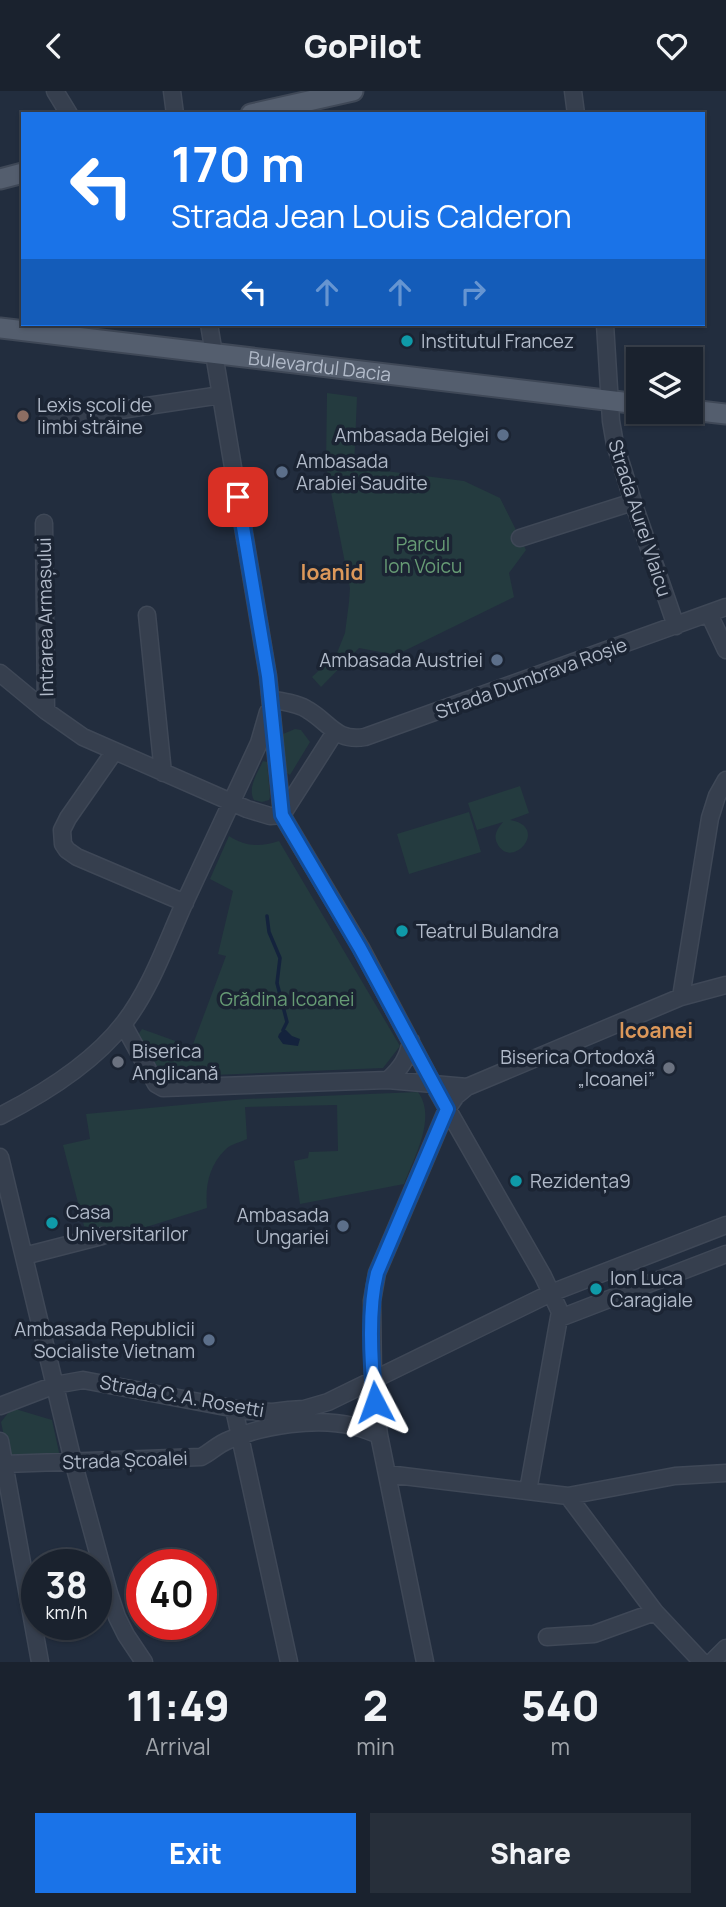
<!DOCTYPE html>
<meta charset="utf-8">
<style>
body{margin:0;font-family:Manrope,sans-serif;background:#272f3a;color:#f1f3f6;height:100vh;display:flex;flex-direction:column;font-size:26px;white-space:nowrap}
*{box-sizing:border-box;margin:0}
p{font-size:23px;color:#9fa4aa}
.icon{flex:none;width:38px;height:38px;fill:none;stroke:currentColor;stroke-width:2;stroke-linecap:round;stroke-linejoin:round}
.map{position:relative;height:1571px;overflow:hidden}
.details{display:flex;flex-direction:column;background:#1a222e;flex:1}
.details>*{flex:none}
.hud{position:absolute;left:21px;top:21px;width:684px;height:214px;border-radius:0px;box-shadow:0 2px 5px #0004,0 0 0 2px #383f4a;background:#1a73e8;color:#fff;overflow:hidden}
.fabs{position:absolute;left:626px;top:256px;display:grid;gap:14px}
.fabs a{display:grid;place-items:center;width:77px;height:77px;border-radius:0px;background:#1a222e;box-shadow:0 2px 5px #0004,0 0 0 2px #383f4a;font-size:35px}
.speed{position:absolute;left:21px;top:1458px;display:flex;gap:14px;font-size:35px;font-weight:700;text-align:center}
.speed>*{display:grid;place-content:center;width:91px;height:91px;border-radius:50%;background:#1a222e;box-shadow:0 2px 5px #0004,0 0 0 2px #383f4a;line-height:1}
.speed small{font-size:18px;font-weight:400}
.speed .limit{border:10px solid #d22;background:#fff;color:#111}
.pin{position:absolute;display:grid;place-items:center;width:60px;height:60px;color:#fff;margin:-30px;border-radius:14px;box-shadow:0 4px 10px #0006}
.me{position:absolute;width:77px;margin:-38px;rotate:356deg;stroke-linejoin:round;filter:drop-shadow(0 0 5px #0008)}
.turn{display:flex;align-items:center;gap:24px;height:147px;padding:0 35px;font-size:32px}
.turn .icon{width:91px;height:91px;stroke-width:2.5}
.turn b{display:block;font-size:49px;line-height:60px}
.lanes{display:flex;align-items:center;height:66px;padding:0 35px;background:#0003;justify-content:center;gap:35px;direction:ltr}
.lanes .off{opacity:.35}
.eta{display:flex;justify-content:space-evenly;align-items:center;height:119px;text-align:center}
.eta b{font-size:42px;font-weight:800;line-height:49px}
.cta{display:flex;gap:14px;margin-top:auto;padding:14px 35px}
.cta a{flex:1;height:80px;border-radius:0px;background:#1a73e8;color:#fff;font-size:28px;font-weight:800;line-height:80px;text-align:center}
.cta a+a{background:#272f3a;color:#f1f3f6}
header{display:flex;justify-content:space-between;align-items:center;height:91px;padding:0 35px;background:#1a222e;font-size:32px;font-weight:800}
.map>svg:first-child{display:block}
.green{fill:#243b3f}
.water{fill:#14233d}
.lines{fill:none;stroke-linecap:round;stroke-linejoin:round}
.stream{stroke:#14233d;stroke-width:3.5}
.minor-casing{stroke:#3f4857;stroke-width:19}
.major-casing{stroke:#3f4857;stroke-width:23}
.minor{stroke:#363f4e;stroke-width:16}
.major{stroke:#545e6e;stroke-width:19}
.route-casing{stroke:#114b97;stroke-width:18}
.route{stroke:#1a73e8;stroke-width:12}
.culture-dot{fill:#0f9aa8;stroke:#1b2433;stroke-width:2.5}
.education-dot{fill:#8d6e63;stroke:#1b2433;stroke-width:2.5}
.service-dot{fill:#5c6f8a;stroke:#1b2433;stroke-width:2.5}
.worship-dot{fill:#6b7280;stroke:#1b2433;stroke-width:2.5}
.labels{text-anchor:middle;stroke-width:7;stroke-linejoin:round;paint-order:stroke}
.poi-label{font-size:19px;fill:#b1bac9;stroke:#1b2433;text-anchor:start}
.street-label{font-size:19px;fill:#b1bac9;stroke:#1b2433}
.park-label{font-size:19px;fill:#679c75;stroke:#1b2433}
.neighbourhood-label{font-size:21px;font-weight:bold;fill:#dc985a;stroke:#1b2433}
</style>
<header><svg class="icon" aria-label="back" viewBox="0 0 24 24"><path d="M15 5l-7 7 7 7"/></svg>GoPilot<svg class="icon" aria-label="heart" viewBox="0 0 24 24"><path d="M12 20l-8-8c-3-5 5-10 8-4 3-6 11-1 8 4z"/></svg></header>
<div class="map">
<svg width="726" height="1571" viewBox="0 0 726 1571">
<rect width="100%" height="100%" fill="#222d3e"/>
<path class="green" d="M327 302 357 306 354 376 464 390 500 407 526 459 509 482 514 506 402 561 391 563 359 557 321 596 312 586 337 562 345 542 349 511 350 497 326 376Z
M295 638 301 639 310 651 290 684 287 682 283 643Z
M263 670 267 671 270 706 269 709 262 711 254 709C247 697 258 681 263 670Z
M520 695 529 722 510 729C551 736 511 781 497 752 493 744 498 737 503 731L477 739 468 712Z
M469 721 481 761 409 783 397 743Z
M229 745C246 756 260 756 279 750L400 955 383 977 165 986 136 947 142 938 192 956 226 865 218 863 233 800 210 788Z
M418 1001C437 1027 414 1066 404 1093L300 1113 294 1070 308 1067 309 1061 338 1060 337 1014 245 1016 247 1048C241 1051 231 1053 226 1058 209 1074 205 1095 207 1117L89 1154 63 1054 90 1048 86 1023 245 1008Z
M12 1317 52 1329 60 1366 9 1369 1 1331Z"/>
<path class="water" d="M283 939H286L292 945 300 948 298 955 283 953 278 946 279 943Z"/>
<g class="lines">
<path class="stream" d="M267 825 269 841 280 867 277 892 287 931 283 939"/>
<g class="minor-casing">
<path id="minor" d="M55 0 69 23
M172 0 175 23
M573 0 576 23
M209 233 268 585 282 724 361 857 432 991 543 1185 560 1221 528 1400
M605 233 611 330 615 353 633 411 676 535
M47 330 221 304
M44 432 46 620
M520 447 633 411
M709 523 726 559
M147 524 163 682
M0 582 46 620 83 646 247 718 270 725 282 724
M271 608C283 611 298 612 308 619 330 632 336 651 365 646L726 516
M114 661 68 727 62 739 63 753 67 759 77 766 185 812
M282 724 335 641
M681 906 710 727 717 705 726 689
M123 933 156 993 163 997 388 989 467 996
M388 989C401 977 408 967 411 950
M0 1025C43 1003 94 971 124 932 151 897 166 853 184 813 209 759 234 706 259 652L268 621
M0 1066 73 1370 109 1502 117 1526 126 1544 144 1571
M24 1165 102 1145
M560 1227 726 1163
M0 1315 55 1294 83 1289 247 1320 273 1321 289 1319 304 1318 328 1311 551 1202 726 1134
M234 1318 289 1571
M0 1350 40 1571
M4 1373 201 1366C211 1361 218 1353 229 1349 263 1334 317 1326 353 1335 362 1337 371 1341 379 1344
M387 1383 568 1405 675 1385 726 1382
M568 1405 655 1521 702 1571
M547 1546 594 1543 655 1521
M425 1571 379 1344 375 1312 373 1290 372 1210 377 1182 447 1018 456 1005 467 996 681 906 726 894
M712 1571 726 1557"/>
</g>
<g class="major-casing">
<g id="major">
<path d="M251 23 353 0"/>
<path d="M0 88 23 82"/>
<path id="s1" d="M0 237 639 313"/>
<path d="M691 319 726 323"/>
</g>
</g>
<use href="#minor" class="minor"/>
<use href="#major" class="major"/>
</g>
<g class="lines">
<g class="route-casing">
<path id="route" d="M238 406 268 585 282 724 360 857 447 1018 377 1182C368 1218 371 1273 375 1311"/>
</g>
<use href="#route" class="route"/>
</g>
<g class="culture-dot">
<circle cx="407" cy="250" r="7"/>
<circle cx="402" cy="840" r="7"/>
<circle cx="516" cy="1090" r="7"/>
<circle cx="52" cy="1132" r="7"/>
<circle cx="596" cy="1198" r="7"/>
</g>
<circle class="education-dot" cx="23" cy="325" r="7"/>
<g class="service-dot">
<circle cx="503" cy="344" r="7"/>
<circle cx="282" cy="381" r="7"/>
<circle cx="497" cy="569" r="7"/>
<circle cx="343" cy="1135" r="7"/>
<circle cx="209" cy="1249" r="7"/>
</g>
<g class="worship-dot">
<circle cx="118" cy="971" r="7"/>
<circle cx="669" cy="977" r="7"/>
</g>
<g class="labels">
<g class="poi-label">
<text x="421" y="257">Institutul Francez</text>
<text x="37" y="321">Lexis școli de<tspan x="37" dy="22">limbi străine</tspan></text>
<text x="489" y="351" text-anchor="end">Ambasada Belgiei</text>
<text x="296" y="377">Ambasada<tspan x="296" dy="22">Arabiei Saudite</tspan></text>
<text x="483" y="576" text-anchor="end">Ambasada Austriei</text>
<text x="416" y="847">Teatrul Bulandra</text>
<text x="132" y="967">Biserica<tspan x="132" dy="22">Anglicană</tspan></text>
<text x="655" y="973" text-anchor="end">Biserica Ortodoxă<tspan x="655" dy="22">„Icoanei”</tspan></text>
<text x="530" y="1097">Rezidența9</text>
<text x="66" y="1128">Casa<tspan x="66" dy="22">Universitarilor</tspan></text>
<text x="329" y="1131" text-anchor="end">Ambasada<tspan x="329" dy="22">Ungariei</tspan></text>
<text x="610" y="1194">Ion Luca<tspan x="610" dy="22">Caragiale</tspan></text>
<text x="195" y="1245" text-anchor="end">Ambasada Republicii<tspan x="195" dy="22">Socialiste Vietnam</tspan></text>
</g>
<g class="street-label">
<text dy="7" stroke="none"><textPath href="#s1" startOffset="322">Bulevardul Dacia</textPath></text>
<text transform="translate(640 427) rotate(72)" y="7">Strada Aurel Vlaicu</text>
<text transform="translate(45 526) rotate(-91)" y="7">Intrarea Armașului</text>
<text transform="translate(531 587) rotate(-20)" y="7">Strada Dumbrava Roșie</text>
<text transform="translate(182 1305) rotate(10)" y="7">Strada C. A. Rosetti</text>
<text transform="translate(125 1369) rotate(-2)" y="7">Strada Școalei</text>
</g>
<g class="park-label">
<text x="423" y="460">Parcul<tspan x="423" dy="22">Ion Voicu</tspan></text>
<text x="287" y="915">Grădina Icoanei</text>
</g>
<g class="neighbourhood-label">
<text x="332" y="489">Ioanid</text>
<text x="656" y="947">Icoanei</text>
</g>
</g>
</svg>
<div class="fabs">
<a><svg class="icon" aria-label="layers" viewBox="0 0 24 24"><path d="M12 4l9 5-9 5-9-5zM3 14l9 5 9-5"/></svg></a>
</div>
<div class="speed"><div>38<small>km/h</small></div><div class="limit">40</div></div>
<div class="pin" style="left:238px;top:406px;background:#d93025"><svg class="icon" aria-label="arrive" viewBox="0 0 24 24"><path d="M6 21V4h12l-3 4 3 4H6"/></svg></div>
<svg class="me" style="left:375px;top:1311px" viewBox="-20 -20 40 40"><path d="M0-17L14 15 0 8-14 15z" fill="#1a73e8" stroke="#fff" stroke-width="4"/></svg>
<div class="hud">
<div class="turn"><svg class="icon" aria-label="left" viewBox="0 0 24 24"><path d="M17 20v-9H6M10 6l-5 5 5 5"/></svg><div><b>170 m</b>Strada Jean Louis Calderon</div></div>
<div class="lanes"><svg class="icon" aria-label="left" viewBox="0 0 24 24"><path d="M17 20v-9H6M10 6l-5 5 5 5"/></svg><svg class="icon off" aria-label="ahead" viewBox="0 0 24 24"><path d="M12 20V5M6 11l6-6 6 6"/></svg><svg class="icon off" aria-label="ahead" viewBox="0 0 24 24"><path d="M12 20V5M6 11l6-6 6 6"/></svg><svg class="icon off" aria-label="right" viewBox="0 0 24 24"><path d="M7 20v-9h11M14 6l5 5-5 5"/></svg></div>
</div>
</div>
<section class="details">
<div class="eta">
<div><b>11:49</b><p>Arrival</p></div>
<div><b>2</b><p>min</p></div>
<div><b>540</b><p>m</p></div>
</div>
<div class="cta"><a>Exit</a><a>Share</a></div>
</section>
